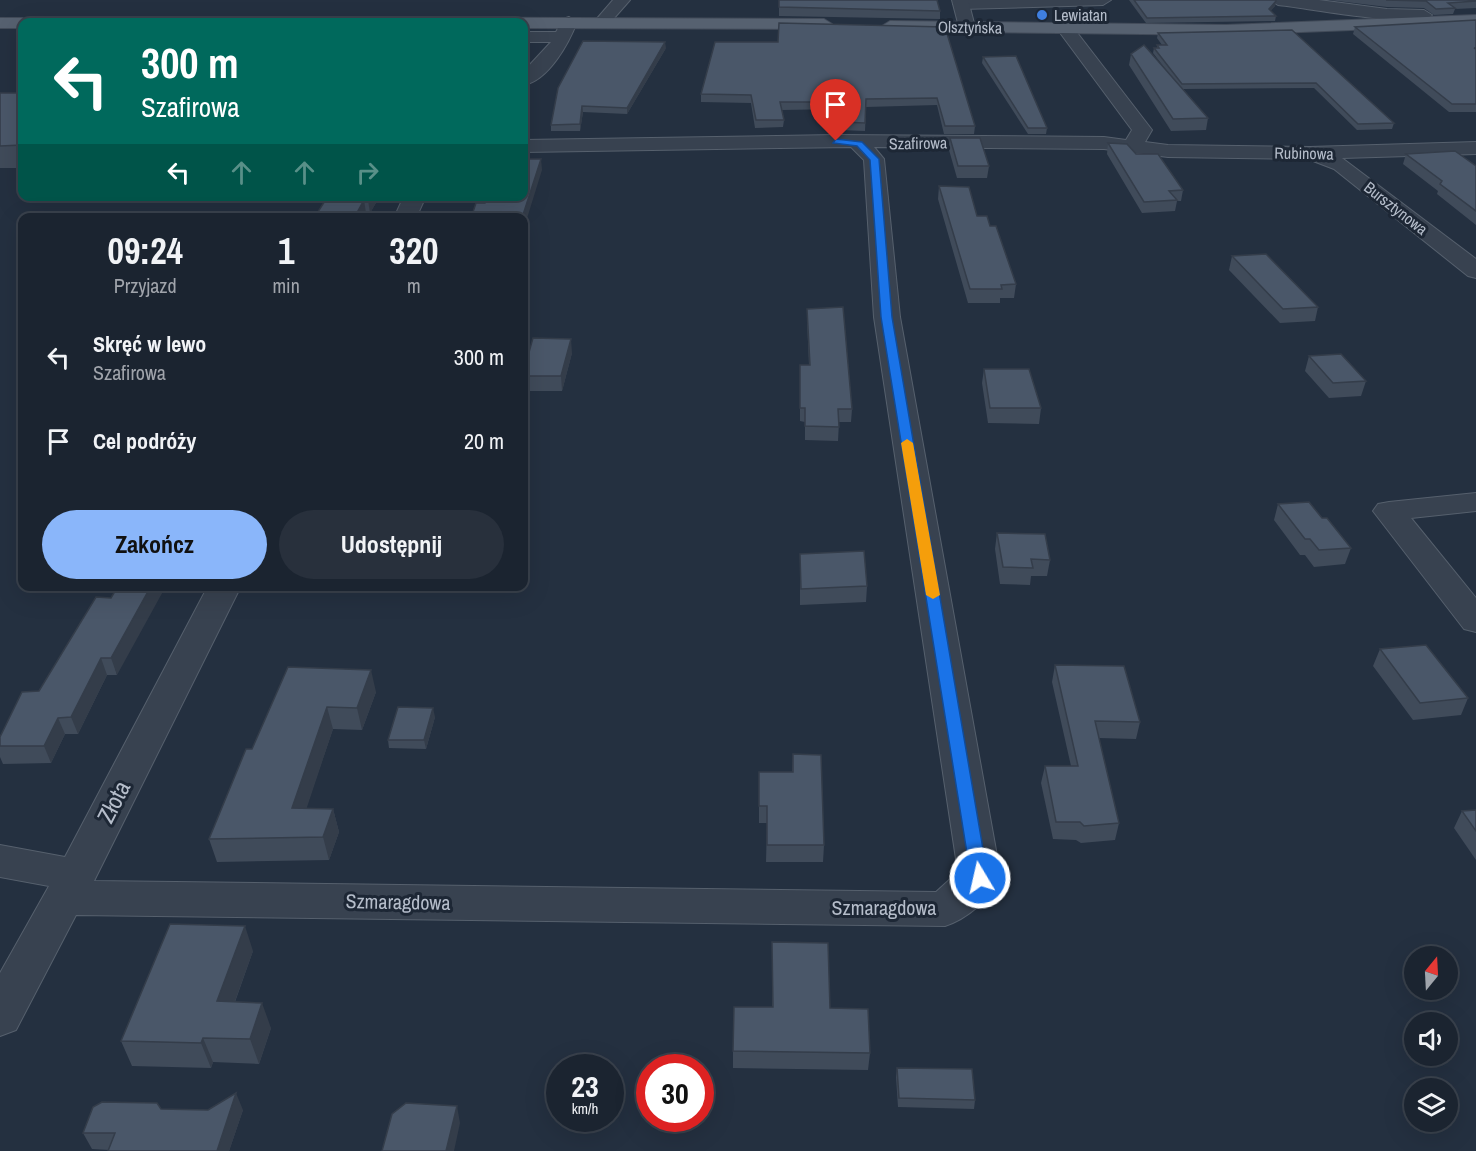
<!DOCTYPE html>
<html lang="pl">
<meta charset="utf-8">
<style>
body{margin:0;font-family:"Archivo Narrow",sans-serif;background:#28303c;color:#f1f3f6;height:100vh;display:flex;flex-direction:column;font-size:22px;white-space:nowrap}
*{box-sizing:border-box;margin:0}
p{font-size:20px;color:#a0a4ab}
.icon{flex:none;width:33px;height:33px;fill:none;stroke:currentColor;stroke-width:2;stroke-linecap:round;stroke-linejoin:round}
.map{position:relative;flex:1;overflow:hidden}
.details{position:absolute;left:18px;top:213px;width:510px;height:378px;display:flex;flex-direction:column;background:#1b2430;border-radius:12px;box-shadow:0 6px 24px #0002,0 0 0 2px #39414c}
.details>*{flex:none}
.hud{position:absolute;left:18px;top:18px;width:510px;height:183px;border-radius:12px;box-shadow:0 6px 24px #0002,0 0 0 2px #39414c;background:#00695c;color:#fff;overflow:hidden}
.needle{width:39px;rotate:18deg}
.fabs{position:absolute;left:1404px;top:946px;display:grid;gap:12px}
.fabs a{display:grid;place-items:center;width:54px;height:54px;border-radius:50%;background:#1b2430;box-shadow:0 6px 24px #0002,0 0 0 2px #39414c;font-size:30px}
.speed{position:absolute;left:546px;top:1054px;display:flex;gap:12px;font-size:30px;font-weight:700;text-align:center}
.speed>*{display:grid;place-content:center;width:78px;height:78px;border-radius:50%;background:#1b2430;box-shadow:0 6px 24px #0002,0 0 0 2px #39414c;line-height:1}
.speed small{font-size:15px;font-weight:400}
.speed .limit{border:9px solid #d22;background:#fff;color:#111}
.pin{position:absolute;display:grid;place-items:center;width:51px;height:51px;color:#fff;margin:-62px -26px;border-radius:50% 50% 50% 0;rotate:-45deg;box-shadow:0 0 6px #0007}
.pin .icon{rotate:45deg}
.me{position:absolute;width:66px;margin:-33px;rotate:351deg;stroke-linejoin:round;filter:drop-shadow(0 0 4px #0008)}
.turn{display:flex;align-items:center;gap:21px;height:126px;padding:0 24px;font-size:27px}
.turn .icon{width:78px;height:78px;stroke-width:2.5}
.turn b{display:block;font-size:42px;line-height:51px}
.lanes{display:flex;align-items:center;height:57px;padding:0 24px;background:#0003;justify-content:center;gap:30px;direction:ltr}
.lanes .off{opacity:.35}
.eta{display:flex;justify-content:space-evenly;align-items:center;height:102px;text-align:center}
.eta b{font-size:36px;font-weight:800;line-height:42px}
.primary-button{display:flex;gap:12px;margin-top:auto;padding:12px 24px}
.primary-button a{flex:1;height:69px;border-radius:36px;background:#8ab6fa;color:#111;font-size:24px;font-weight:800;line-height:69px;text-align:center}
.primary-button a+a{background:#28303c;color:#f1f3f6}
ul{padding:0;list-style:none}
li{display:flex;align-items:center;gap:18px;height:84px;padding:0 24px}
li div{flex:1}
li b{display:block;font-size:22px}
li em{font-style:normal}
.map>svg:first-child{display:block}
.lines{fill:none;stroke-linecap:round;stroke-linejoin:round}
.minor-casing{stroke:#56606d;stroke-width:2}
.tertiary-casing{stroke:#56606d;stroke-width:2}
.primary-casing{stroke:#424b59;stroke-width:2}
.minor{fill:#384250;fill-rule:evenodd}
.tertiary{fill:#384250;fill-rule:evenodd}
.primary{fill:#566170;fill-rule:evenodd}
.wall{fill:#404b5a}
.shaded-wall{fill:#343d4a}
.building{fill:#4a5769;stroke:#343d4a;stroke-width:1.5}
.route{fill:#1a73e8;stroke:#114b97;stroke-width:1.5}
.slow{fill:#f59e0b}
.shop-dot{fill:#3f7fe0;stroke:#1d2735;stroke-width:2}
.labels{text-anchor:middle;stroke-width:6;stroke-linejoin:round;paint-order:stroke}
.far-poi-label{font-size:16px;fill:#b5bdca;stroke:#1d2735;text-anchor:start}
.far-street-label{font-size:16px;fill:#b5bdca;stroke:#1d2735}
.street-label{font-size:20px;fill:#b5bdca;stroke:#1d2735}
.near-street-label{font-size:24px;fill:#b5bdca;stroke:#1d2735}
</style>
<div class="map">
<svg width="1476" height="1151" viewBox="0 0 1476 1151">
<rect width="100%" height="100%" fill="#243040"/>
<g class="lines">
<g class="minor-casing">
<path id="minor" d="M613 0H630L608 25H596L594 22Z
M1111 0 1103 5 961 9 953 4 958 0Z
M1270 0H1319L1387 9 1424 10 1432 15C1420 30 1302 7 1278 5Z
M569 17 577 22C569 43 549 80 524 85V71L551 42H524V32H556L563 19Z
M1066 25 1072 26 1152 130 1145 142 1168 145 1310 147 1476 142V154L1342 158 1476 259V278L1468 276 1334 169 1308 159 1168 157 1104 149 874 147 884 159 900 317 1001 878C990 899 967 919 945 926L76 915 16 1030 0 1036V973L49 886 0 877V845L65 857 208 586H241L94 881 936 892 958 872 874 317 864 160 851 147 524 152V140L836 135 1104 137 1126 140 1132 130 1058 30Z
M404 196H426L416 218H394Z
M1476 493V511L1411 518 1476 598V632L1464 629 1373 511 1378 504 1389 502Z"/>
</g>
<g class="tertiary-casing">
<path id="tertiary" d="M952 0H968L975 27 973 31H961L959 27Z"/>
</g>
<g class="primary-casing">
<path id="primary" d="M1476 15V25L1226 35 890 31 882 26 890 21 1226 25Z
M321 17 824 19 832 24 824 29 524 28V22H313Z
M0 18H22L30 22H22V28H0Z"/>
</g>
<use href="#minor" class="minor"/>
<use href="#tertiary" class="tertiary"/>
<use href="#primary" class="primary"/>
</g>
<path class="wall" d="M779 0 940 11V19L779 16Z
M1129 0H1276L1275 6 1270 11 1276 16 1275 21 1146 23Z
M1329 0H1476V8L1455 9 1453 14 1434 15 1424 8 1387 7Z
M1476 20V112H1449L1353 34 1355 27Z
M945 27 975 126 974 134H944L937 105 866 107 865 131 839 130 840 109 782 110 784 120 783 127 755 128 751 103 701 102V94L778 42Z
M1292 30 1394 123 1392 129 1357 130 1314 88 1183 89 1208 118 1206 130 1171 131 1129 65 1131 54 1170 75 1153 53 1154 48H1157V45H1162L1157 38 1158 33Z
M666 48 627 114 583 112 580 131H551V125Z
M983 57 1047 128 1046 134H1028L982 63Z
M0 93H22V168H0Z
M950 138 989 166 987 178H957L949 150Z
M1108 143 1136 154 1183 190 1181 201H1177L1175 211 1142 213 1107 154Z
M1406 154 1476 166V225L1437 194 1438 191 1403 164Z
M939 186 990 226 1016 284 1014 298H1000V303H968L938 199Z
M328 196H380L370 213H366L363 218H314Z
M1232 256 1318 307 1315 321 1280 323 1229 270Z
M807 309 852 409 851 422H839L838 441 805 440V422L800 421V379L809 365 807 321Z
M572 353 562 391H524V370Z
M1309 356 1366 381 1361 396 1329 398 1305 371Z
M984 369 1041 408 1039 424 988 423 982 383Z
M1278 504 1322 518 1351 548 1345 564 1314 567 1305 555H1300L1274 520Z
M997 533 1050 560 1047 576H1031L1030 585 1000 584 995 549Z
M800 554 867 586 866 602 800 605Z
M325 586H397L396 591 326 590Z
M96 597 117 675H107L78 734H65L51 763 3 764 0 757V737L39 691Z
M1380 649 1468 698 1461 715 1413 720 1373 666Z
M1055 665 1140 722 1136 739 1099 738 1119 823 1115 840 1081 843 1076 840 1053 839 1041 783 1045 766H1071L1052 682Z
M288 667 376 692 362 730 333 729 306 808 333 809 339 832 329 860 217 862 209 839 252 749Z
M435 717 426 749 389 748 388 740Z
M793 754 824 845 823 862H766L767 823H759V772H792Z
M1476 810V860L1454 828 1462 811Z
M772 942 870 1053 868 1070 733 1068V1051L772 1007Z
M253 951 235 1002 271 1028 259 1064 213 1062 211 1068 132 1066 121 1041Z
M897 1068 975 1100 974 1109 898 1107 896 1077Z
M161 1109 208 1110H243L229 1151H108L109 1150 92 1149 83 1133Z"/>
<path class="shaded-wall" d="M1276 1 1275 6 1267 15 1269 9Z
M665 42 666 48 627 114V108Z
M582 106 583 112 580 131V124Z
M541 159 542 170 524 228V218H522Z
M370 196H380L370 213 368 200Z
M364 200 366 213 363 218H354Z
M571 339 572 353 562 391 561 376Z
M151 586H166L117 675 111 658Z
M101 658 107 675 78 734 71 717Z
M371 670 376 692 362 730 357 708Z
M327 707 333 729 299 831 292 808Z
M433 708 435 717 426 749 424 740Z
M58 718 65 734 51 763 44 746Z
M333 809 339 832 329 860 323 837Z
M245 926 253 951 226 1026 217 1001Z
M262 1003 271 1028 259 1064 250 1039Z
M203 1038 213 1062 211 1068 201 1043Z
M236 1093 243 1110 229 1151H217Z
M457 1106 460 1123 454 1151H446Z"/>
<path class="building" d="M779 0H937L940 11 779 7Z
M1134 0H1276V1L1269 9 1276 16 1147 18Z
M1386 0H1476V1L1448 3 1455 8 1436 9 1426 1Z
M1476 20V48H1474L1476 49V104H1452L1355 27Z
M779 23 945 27 975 126H945L937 98 866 99 865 123 839 122 841 102H780L784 120H756L751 95 701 94 715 42H778Z
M1292 30 1394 123 1358 124 1316 83 1182 84 1154 48H1159L1157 45H1167L1158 33Z
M583 41 665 42 627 108 582 106 580 124 551 125 558 88Z
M1144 45 1208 118 1173 119 1131 54Z
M1016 56 1047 128H1028L983 57Z
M0 93H22V145L0 146Z
M950 138H980L989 166H958Z
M1108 143 1127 144 1136 154H1158L1183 190 1169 191 1177 200 1144 202Z
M1455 151 1476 166V211L1440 184 1442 181 1406 154Z
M524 159H541L522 218H471L476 203H485L487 196H524Z
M939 186 969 187 977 216H987L990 226H996L1016 284 1001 285 1002 289H970Z
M328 196H370L368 200H364L354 218H314Z
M1266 254 1318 307 1283 309 1232 256Z
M843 307 852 409H838L839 427 805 426V408H800V365H810L807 309Z
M533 338 571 339 561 376H524V370Z
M1341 354 1366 381 1333 383 1309 356Z
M984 369H1029L1041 408H990Z
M1309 502 1322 518H1327L1351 548 1319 550 1310 539H1305L1278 504Z
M997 533 1045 534 1050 560 1031 559 1033 568 1003 567Z
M864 551 867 586 801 589 800 554Z
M118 586H151L111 658H101L71 717 58 718 44 746H0V737L22 692 39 691 96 597 111 598Z
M1426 645 1468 698 1420 703 1380 649Z
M1055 665 1124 666 1140 722 1095 721 1119 823 1084 826 1080 822H1056L1045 766H1078Z
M288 667 371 670 357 708 327 707 292 808 333 809 323 837 209 839 246 749H252Z
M398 707 433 708 424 740H388Z
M793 754 821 755 824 845H767V806H759V772H793Z
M1476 810V831L1462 811Z
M170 924 245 926 217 1001 262 1003 250 1039 203 1038 201 1043 121 1041Z
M772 942 828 943 830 1008 868 1009 870 1053 733 1051 734 1007H773Z
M897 1068 972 1069 975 1100 899 1098Z
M236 1093 217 1151H108L115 1133H83L93 1107 102 1102 157 1103 161 1109 208 1110Z
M406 1103 457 1106 446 1151H382L392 1114Z"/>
<path class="route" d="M836 139 862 142 879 159 892 317 988 878 986 883H974L971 878 881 317 870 160 857 146 833 143Z"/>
<path class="slow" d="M907 439 913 443 940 595 933 599 926 595 901 443Z"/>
<circle class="shop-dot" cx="1042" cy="15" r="6"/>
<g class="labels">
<g class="far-poi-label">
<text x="1054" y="21">Lewiatan</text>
</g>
<g class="far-street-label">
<text transform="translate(970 27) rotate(1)" y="6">Olsztyńska</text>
<text transform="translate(918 143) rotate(-1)" y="6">Szafirowa</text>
<text transform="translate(1304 153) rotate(1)" y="6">Rubinowa</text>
<text transform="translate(1396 208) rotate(38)" y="6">Bursztynowa</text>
</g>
<g class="street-label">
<text transform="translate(398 902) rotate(1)" y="7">Szmaragdowa</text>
<text x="884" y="915">Szmaragdowa</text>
</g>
<g class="near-street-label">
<text transform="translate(114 802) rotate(-63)" y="8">Złota</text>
</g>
</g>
</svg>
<div class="fabs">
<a><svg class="needle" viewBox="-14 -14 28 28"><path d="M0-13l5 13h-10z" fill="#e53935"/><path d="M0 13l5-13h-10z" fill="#a0a4ab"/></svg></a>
<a><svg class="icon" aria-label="sound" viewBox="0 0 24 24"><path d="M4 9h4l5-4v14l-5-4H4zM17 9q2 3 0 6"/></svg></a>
<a><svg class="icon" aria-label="layers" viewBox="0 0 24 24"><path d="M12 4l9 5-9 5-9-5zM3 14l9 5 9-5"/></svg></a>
</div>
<div class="speed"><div>23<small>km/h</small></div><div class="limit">30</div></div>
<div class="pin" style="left:836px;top:141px;background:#d93025"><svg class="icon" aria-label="arrive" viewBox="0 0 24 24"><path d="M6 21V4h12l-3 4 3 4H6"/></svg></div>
<svg class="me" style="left:980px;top:878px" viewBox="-20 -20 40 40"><circle r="17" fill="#1a73e8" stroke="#fff" stroke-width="3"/><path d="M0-11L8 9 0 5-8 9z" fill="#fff"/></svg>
<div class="hud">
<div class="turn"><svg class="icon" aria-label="left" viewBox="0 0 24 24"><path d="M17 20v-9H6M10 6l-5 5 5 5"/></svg><div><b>300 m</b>Szafirowa</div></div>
<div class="lanes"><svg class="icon" aria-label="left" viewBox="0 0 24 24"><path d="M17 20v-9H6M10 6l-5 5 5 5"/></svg><svg class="icon off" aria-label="ahead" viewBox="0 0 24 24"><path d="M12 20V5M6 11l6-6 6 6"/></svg><svg class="icon off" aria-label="ahead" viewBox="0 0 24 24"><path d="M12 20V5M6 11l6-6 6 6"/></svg><svg class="icon off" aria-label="right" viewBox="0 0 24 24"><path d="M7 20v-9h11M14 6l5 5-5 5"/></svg></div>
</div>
<section class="details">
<div class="eta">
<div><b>09:24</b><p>Przyjazd</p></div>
<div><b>1</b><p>min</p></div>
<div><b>320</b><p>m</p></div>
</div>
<ul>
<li><svg class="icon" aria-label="left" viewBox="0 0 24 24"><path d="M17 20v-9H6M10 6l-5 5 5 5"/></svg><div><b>Skręć w lewo</b><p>Szafirowa</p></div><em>300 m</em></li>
<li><svg class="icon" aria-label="arrive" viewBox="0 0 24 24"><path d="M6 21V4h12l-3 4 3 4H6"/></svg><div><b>Cel podróży</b></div><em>20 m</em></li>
</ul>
<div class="primary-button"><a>Zakończ</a><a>Udostępnij</a></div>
</section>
</div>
